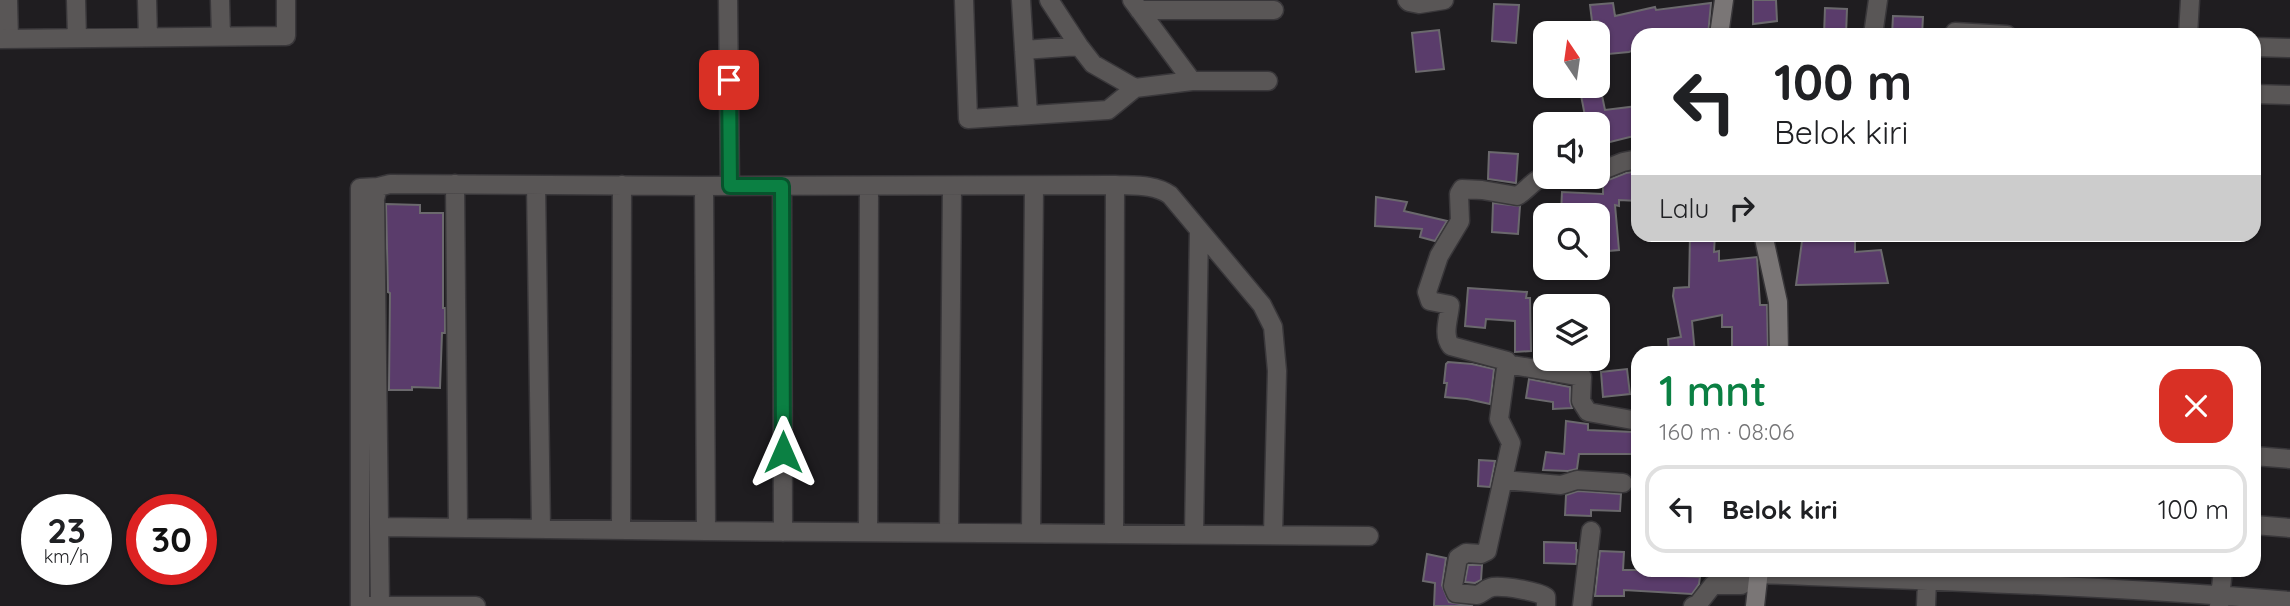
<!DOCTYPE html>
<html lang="id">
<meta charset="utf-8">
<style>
body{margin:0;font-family:Quicksand,sans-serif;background:#f2f2f2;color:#202124;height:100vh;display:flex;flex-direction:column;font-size:26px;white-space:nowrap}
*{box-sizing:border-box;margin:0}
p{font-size:23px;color:#757577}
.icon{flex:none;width:38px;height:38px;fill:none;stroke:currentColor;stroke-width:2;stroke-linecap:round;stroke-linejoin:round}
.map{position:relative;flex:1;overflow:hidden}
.details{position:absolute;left:1631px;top:346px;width:630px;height:231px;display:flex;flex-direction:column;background:#fff;border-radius:21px;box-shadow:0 2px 5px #0004}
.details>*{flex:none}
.top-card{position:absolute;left:1631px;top:28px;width:630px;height:214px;border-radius:21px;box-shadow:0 2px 5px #0004;background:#fff;color:#202124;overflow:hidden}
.needle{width:46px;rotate:347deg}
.fabs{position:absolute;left:1533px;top:21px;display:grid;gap:14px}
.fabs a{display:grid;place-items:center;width:77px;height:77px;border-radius:14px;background:#fff;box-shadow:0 2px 5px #0004;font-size:35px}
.speed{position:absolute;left:21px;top:494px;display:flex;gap:14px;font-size:35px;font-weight:700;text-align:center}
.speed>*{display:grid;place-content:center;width:91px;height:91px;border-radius:50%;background:#fff;box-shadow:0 2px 5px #0004;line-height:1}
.speed small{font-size:18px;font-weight:400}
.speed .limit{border:10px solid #d22;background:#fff;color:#111}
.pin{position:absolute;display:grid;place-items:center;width:60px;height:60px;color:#fff;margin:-30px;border-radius:14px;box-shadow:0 4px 10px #0006}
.me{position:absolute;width:77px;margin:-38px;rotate:0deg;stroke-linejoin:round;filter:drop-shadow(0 0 5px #0008)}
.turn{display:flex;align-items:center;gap:24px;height:147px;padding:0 28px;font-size:32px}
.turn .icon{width:91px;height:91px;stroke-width:2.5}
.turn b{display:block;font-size:49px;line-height:60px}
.then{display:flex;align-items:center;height:66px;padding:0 28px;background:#0003;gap:14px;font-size:26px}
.round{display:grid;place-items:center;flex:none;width:74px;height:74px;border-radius:21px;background:#f2f2f2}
.summary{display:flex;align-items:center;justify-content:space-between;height:119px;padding:0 28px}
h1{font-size:42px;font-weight:600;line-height:52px;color:#0b8043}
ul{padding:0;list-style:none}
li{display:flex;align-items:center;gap:21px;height:88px;margin:0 14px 10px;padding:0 14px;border:4px solid #e0e0e0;border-radius:21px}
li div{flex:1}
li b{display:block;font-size:26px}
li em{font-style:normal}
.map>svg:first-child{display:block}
.building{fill:#5a3c6b;stroke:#6b696d;stroke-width:2}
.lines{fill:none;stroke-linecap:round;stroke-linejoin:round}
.street-casing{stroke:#39373a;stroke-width:21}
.secondary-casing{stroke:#39373a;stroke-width:21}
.street{stroke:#595656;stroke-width:18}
.secondary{stroke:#7a7676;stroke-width:18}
.route-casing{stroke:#07532c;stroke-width:18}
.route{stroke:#0b8043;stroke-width:12}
</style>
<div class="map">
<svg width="2290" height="606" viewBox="0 0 2290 606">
<rect width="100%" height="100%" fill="#1f1d20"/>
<path class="building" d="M1753 0H1776L1777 21 1753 24Z
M1613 3 1615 16 1655 7 1656 10 1711 3 1708 35H1638V48L1629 52 1598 55V21H1592L1590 5Z
M1494 4 1519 5 1516 43 1492 41Z
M1825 8 1847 9 1846 35H1824Z
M1893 16 1923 17 1922 35H1892Z
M1439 30 1444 69 1416 72 1412 33Z
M1600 86 1605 110 1638 106V135L1598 145V113L1585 116 1580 90Z
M1489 152 1518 154 1516 183 1488 179Z
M1638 171V201L1619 200V206L1615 205 1619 250 1598 252V215L1561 213 1562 192 1603 194V182L1626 173Z
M1376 197 1407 202 1404 211 1447 221 1435 241 1420 237 1422 229 1375 226Z
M1493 203 1520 206 1518 234 1492 232Z
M386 204 420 205V213H443V308H445V333H442L440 388 412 387V390H389L390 293 388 292Z
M1690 234H1715L1714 252 1719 251V261L1757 257 1760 305H1767L1768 351 1732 354V327H1722V315L1692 321 1695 354H1669L1668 339 1681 337 1673 296 1674 288 1689 287Z
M1803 234H1855V252L1881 250 1888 283 1796 285Z
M1468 288 1527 292 1526 298H1530L1531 351 1515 352V321L1486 319 1485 328 1465 326Z
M1448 362 1472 364 1494 369 1490 404 1467 399 1445 397 1447 383H1444L1446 364Z
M1627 369 1630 394 1603 397 1601 372Z
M1529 379 1570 387V401L1572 408 1553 409V402L1526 398Z
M1566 421 1588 424V430L1633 432V454H1579L1577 469 1568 471 1543 470 1546 452 1564 454Z
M1479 460 1495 461 1490 487 1478 486Z
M1578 491 1621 494 1620 511 1591 510V516L1565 515 1566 495Z
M1544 542 1576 543V549L1577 550 1576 564 1544 563Z
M1600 551 1624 552 1623 570H1665V575L1700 577 1699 584 1692 594 1624 590V596H1595Z
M1427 554 1446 558 1442 585 1449 602 1473 606H1434L1435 583 1423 581Z
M1468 565H1482L1481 580 1475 583 1465 582Z"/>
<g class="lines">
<g class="street-casing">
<path id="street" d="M8 0 9 39
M76 0 77 38
M147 0 148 37
M220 0 221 37
M728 0 730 186
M964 0 968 119 1108 110 1135 88 1192 81H1268
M1021 0 1028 115
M1049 0 1079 46 1093 64 1135 88
M1132 0 1192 81
M1407 0 1409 2 1419 4 1444 0
M1139 10H1274
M1955 32 2007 35
M1873 35 1878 0
M2188 35 2190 0
M0 39 286 36V0
M2254 47 2290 48
M1024 50 1079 46
M2254 94 2290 95
M1598 172 1623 162 1638 159
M455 184 458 528
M536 185 541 529
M782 186 783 532
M1507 364 1582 377 1581 401 1588 412 1638 421
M2254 456 2290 459
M1504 480 1561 485 1577 480 1623 483
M2254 525 2290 528
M380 527 706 531 704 186
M621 530 622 185
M706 531 1369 536
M868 532 869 186
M949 533 952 186
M1031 533 1034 186
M1114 534 1115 185
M1194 534 1199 231
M360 606V188L378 187
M368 606H476
M380 606 375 199 378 187 390 184 704 186 1115 185C1134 186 1154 184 1170 195L1262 305 1273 327 1277 371 1273 535
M1546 606V597C1537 591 1505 586 1493 587 1486 588 1483 593 1477 595L1456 593 1453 586 1458 558 1466 553 1481 554 1487 551 1511 443 1499 419 1507 361 1451 346C1442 335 1449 318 1450 305L1430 301 1427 292 1439 256 1460 221 1459 194 1462 189 1482 190 1517 196C1525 192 1531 183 1539 179 1555 172 1573 183 1589 177
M1582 606 1591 531
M1693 606 1698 604 1713 585H1741L1759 574C1936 581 2113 586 2290 601
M1926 606 1927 580
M2219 606 2223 570"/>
</g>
<g class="secondary-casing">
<path id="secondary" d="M1719 35 1724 0
M1763 234 1778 302 1779 354
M1755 606 1759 570"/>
</g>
<use href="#street" class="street"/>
<use href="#secondary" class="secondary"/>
</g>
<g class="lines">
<g class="route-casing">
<path id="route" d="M729 80 730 186H782L783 452"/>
</g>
<use href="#route" class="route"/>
</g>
</svg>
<div class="fabs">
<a><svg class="needle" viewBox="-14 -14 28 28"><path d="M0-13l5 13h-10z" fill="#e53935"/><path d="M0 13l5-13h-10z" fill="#757577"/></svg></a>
<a><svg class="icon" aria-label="sound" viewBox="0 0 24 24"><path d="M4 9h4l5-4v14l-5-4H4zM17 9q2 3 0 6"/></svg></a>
<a><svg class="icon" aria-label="search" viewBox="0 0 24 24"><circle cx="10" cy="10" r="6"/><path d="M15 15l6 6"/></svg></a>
<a><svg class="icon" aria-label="layers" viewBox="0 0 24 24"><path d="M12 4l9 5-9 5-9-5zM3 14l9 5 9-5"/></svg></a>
</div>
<div class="speed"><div>23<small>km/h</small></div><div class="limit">30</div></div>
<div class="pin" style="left:729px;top:80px;background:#d93025"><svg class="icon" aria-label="arrive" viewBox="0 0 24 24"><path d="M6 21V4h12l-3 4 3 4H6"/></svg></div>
<svg class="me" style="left:783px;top:452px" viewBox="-20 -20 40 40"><path d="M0-17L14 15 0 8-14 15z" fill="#0b8043" stroke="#fff" stroke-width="4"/></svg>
<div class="top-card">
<div class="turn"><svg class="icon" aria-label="left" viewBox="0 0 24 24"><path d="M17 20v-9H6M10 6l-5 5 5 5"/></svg><div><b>100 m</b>Belok kiri</div></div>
<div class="then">Lalu<svg class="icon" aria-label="right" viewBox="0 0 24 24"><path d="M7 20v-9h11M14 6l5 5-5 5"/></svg></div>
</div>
<section class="details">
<div class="summary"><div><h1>1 mnt</h1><p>160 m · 08:06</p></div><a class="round" style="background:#d93025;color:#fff"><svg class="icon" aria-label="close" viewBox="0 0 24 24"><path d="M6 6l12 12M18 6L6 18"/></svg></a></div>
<ul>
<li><svg class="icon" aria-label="left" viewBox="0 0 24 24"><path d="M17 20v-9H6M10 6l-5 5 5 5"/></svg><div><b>Belok kiri</b></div><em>100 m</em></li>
</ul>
</section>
</div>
